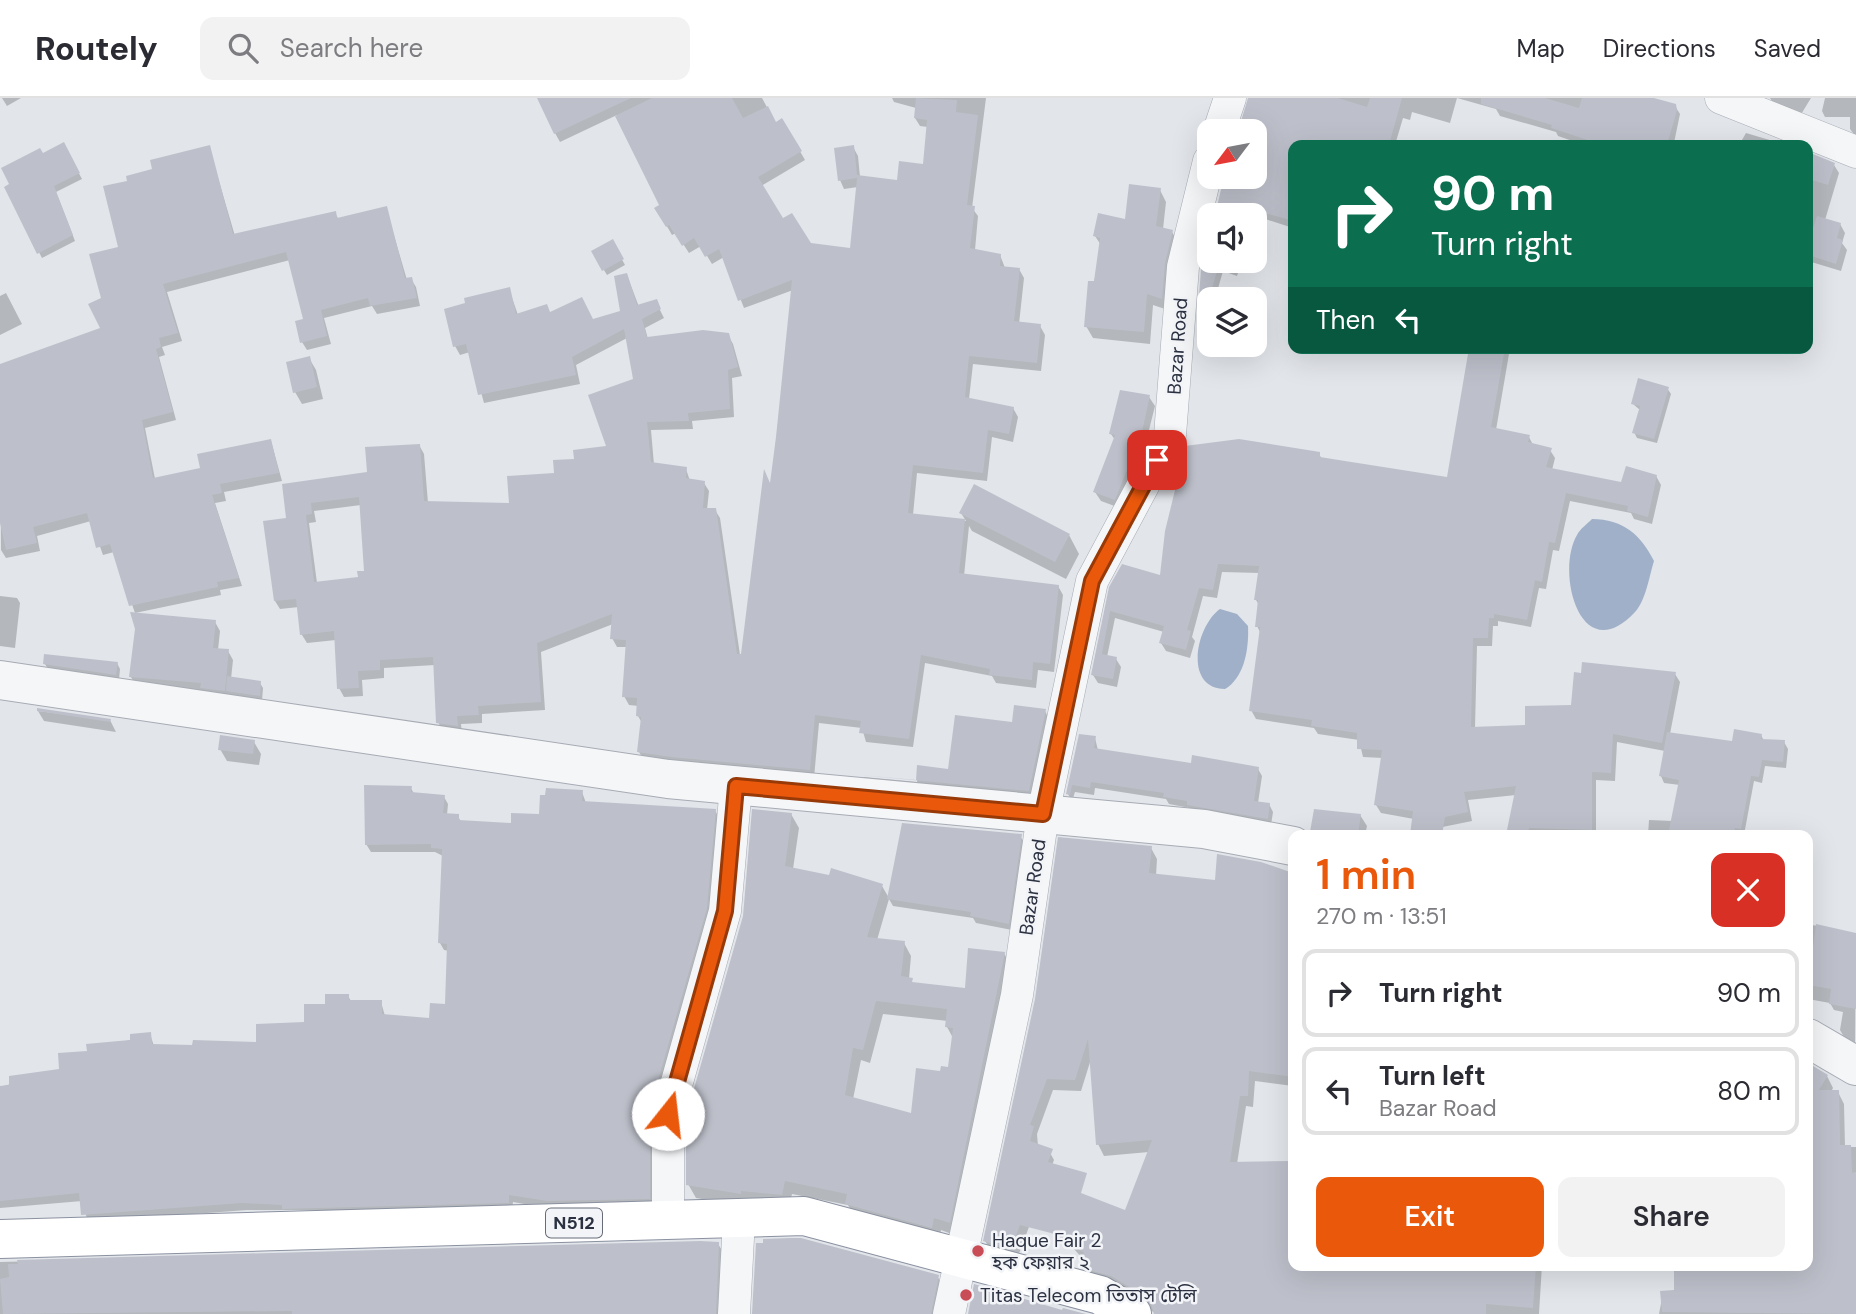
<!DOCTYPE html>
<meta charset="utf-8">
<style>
body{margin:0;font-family:"DM Sans","Noto Sans Bengali",sans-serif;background:#f2f2f3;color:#2b2b33;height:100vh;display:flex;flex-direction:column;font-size:26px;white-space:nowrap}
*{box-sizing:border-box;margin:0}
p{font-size:23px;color:#7c7c81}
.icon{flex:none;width:38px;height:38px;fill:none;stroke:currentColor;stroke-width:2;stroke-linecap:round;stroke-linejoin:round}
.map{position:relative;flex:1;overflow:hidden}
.details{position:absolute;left:1288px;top:732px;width:525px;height:441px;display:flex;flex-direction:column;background:#fff;border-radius:14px;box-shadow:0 7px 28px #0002}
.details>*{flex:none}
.top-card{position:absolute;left:1288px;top:42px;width:525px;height:214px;border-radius:14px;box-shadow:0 7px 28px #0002;background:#0b6e4f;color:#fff;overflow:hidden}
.needle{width:46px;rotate:238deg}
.tools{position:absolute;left:1197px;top:21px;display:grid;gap:14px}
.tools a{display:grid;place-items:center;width:70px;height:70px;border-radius:14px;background:#fff;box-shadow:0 7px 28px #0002;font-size:35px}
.pin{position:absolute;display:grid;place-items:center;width:60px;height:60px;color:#fff;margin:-30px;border-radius:14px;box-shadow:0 4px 10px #0006}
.me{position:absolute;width:77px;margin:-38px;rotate:16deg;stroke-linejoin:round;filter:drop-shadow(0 0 5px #0008)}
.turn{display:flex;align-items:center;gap:24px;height:147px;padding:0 28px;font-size:32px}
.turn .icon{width:91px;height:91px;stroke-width:2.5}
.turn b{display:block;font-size:49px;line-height:60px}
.then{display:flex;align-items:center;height:66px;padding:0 28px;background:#0003;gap:14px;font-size:26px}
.round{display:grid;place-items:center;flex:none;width:74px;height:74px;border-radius:14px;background:#f2f2f3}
.headline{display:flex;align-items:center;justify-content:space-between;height:119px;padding:0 28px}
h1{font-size:42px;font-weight:600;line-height:52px;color:#ea580c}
.action{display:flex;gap:14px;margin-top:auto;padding:14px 28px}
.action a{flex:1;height:80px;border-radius:14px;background:#ea580c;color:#fff;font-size:28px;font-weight:600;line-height:80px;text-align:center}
.action a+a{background:#f2f2f3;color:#2b2b33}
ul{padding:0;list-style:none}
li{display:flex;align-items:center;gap:21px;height:88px;margin:0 14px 10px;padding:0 14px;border:4px solid #e1e1e2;border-radius:14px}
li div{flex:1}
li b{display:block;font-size:26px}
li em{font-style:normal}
header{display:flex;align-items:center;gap:42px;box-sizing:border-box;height:98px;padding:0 35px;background:#fff;border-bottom:2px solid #e1e1e2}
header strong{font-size:33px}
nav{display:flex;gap:38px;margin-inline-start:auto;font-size:24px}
.search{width:490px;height:63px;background:#f2f2f3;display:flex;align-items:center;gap:18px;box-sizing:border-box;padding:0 24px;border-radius:14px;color:#7c7c81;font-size:26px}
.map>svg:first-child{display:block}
.water{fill:#9fb0c8}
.shadow{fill:#0003;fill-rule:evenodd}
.building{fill:#bdc0ca;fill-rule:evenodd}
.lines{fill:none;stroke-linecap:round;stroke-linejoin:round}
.minor-casing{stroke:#a7abb4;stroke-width:33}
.tertiary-casing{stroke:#a7abb4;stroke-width:40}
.trunk-casing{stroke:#8a91a0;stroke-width:40}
.minor{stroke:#f5f6f8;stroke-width:32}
.tertiary{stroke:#f5f6f8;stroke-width:38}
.trunk{stroke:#fff;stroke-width:38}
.route-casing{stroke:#983908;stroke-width:18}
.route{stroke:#ea580c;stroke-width:12}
.poi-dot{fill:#c94d57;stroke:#f2f4f7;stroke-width:2.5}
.labels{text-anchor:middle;stroke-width:5;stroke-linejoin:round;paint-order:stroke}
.shield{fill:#f2f4f7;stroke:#676c78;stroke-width:2}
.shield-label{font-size:18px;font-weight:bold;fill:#2b3141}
.street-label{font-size:19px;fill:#2b3141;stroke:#f2f4f7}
.poi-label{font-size:19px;fill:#2b3141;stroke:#f2f4f7;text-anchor:start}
</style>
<header>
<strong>Routely</strong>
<div class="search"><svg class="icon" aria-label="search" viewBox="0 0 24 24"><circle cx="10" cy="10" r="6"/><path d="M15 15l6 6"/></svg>Search here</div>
<nav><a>Map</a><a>Directions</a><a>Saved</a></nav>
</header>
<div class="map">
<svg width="1856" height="1216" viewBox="0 0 1856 1216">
<rect width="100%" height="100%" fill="#e2e5ea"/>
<path class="water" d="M1592 421C1623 421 1641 437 1654 463 1649 479 1646 502 1635 514 1581 572 1555 475 1577 437 1580 431 1587 426 1592 421Z
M1220 511 1237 516 1248 528C1249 550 1245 579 1225 591 1183 590 1196 528 1220 511Z"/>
<path class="shadow" d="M2 0H21L7 8Z
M548 0H762L776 26 782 22 805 62 761 88 783 122 810 146 851 152 858 89 844 91 840 82 853 49 858 58 860 79 898 84 924 68 928 29 920 28 915 20 916 10 894 4 892 0H986L972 110 978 118 975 152 1000 157 1005 170 1019 171 1024 180 1019 226 1040 228 1045 237 1041 273 973 266 969 301 1013 310 1018 319 1013 344 992 339 987 383 917 375 913 417 966 423 961 415 1069 437 1079 456 1066 481 972 433 969 428 964 478 1058 488 1063 497 1054 574 1038 572 1036 590 996 585 992 578 925 565 913 649 866 644 862 630 819 625 814 680 644 662 639 654 642 625 638 618 639 608 629 607 624 598 627 549H617L612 540 613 526 541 554 545 612 482 616V625L461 626 462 636 443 633 438 624 435 567 384 570V580L362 582 363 598 344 599 339 590 336 542 307 545 302 537 299 509 280 511 275 503 288 422 284 387 369 376 419 347 424 356 428 405 511 407 576 362 608 350 635 283 627 240 576 267 580 286 484 305 470 254 460 257 455 248 509 191 518 217 551 216 593 223 622 214 627 177 639 209 656 204 664 220 645 230 648 241 728 237 733 246 742 278 732 280 734 319 692 323 693 331 651 332 654 367 686 371 690 383 704 385 709 393 707 412H715L720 420 740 557H743L771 388 793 192 744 210 724 159 712 166 701 148 689 155 676 135 672 137 657 111 662 108 617 17 560 44 555 35ZM361 407 366 475 360 480 317 485 309 425 316 424 314 413Z
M1249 0H1457L1450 25 1412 14 1410 22 1403 20 1395 47H1293V130L1265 121 1257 145 1255 117H1216L1226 79H1255V33H1240Z
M1457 0H1648L1675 8 1680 16 1674 45 1678 47H1584L1558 38 1556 34 1500 18 1496 11Z
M1770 0H1811L1800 18 1775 8Z
M1825 0H1856V39L1850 31V19H1825L1822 13Z
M1746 35 1773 43 1775 47H1739Z
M63 46 82 81 56 94 75 143 42 160 6 90 42 58Z
M209 49 235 138 335 115 339 122 386 110 407 182 411 181 416 189 420 208 377 216 372 208 324 220 331 246 307 252 302 244 305 222 290 162 167 194 182 243 162 249 165 257 159 259 176 322 145 330 155 381 202 372 271 343 282 383 224 394 226 403 215 405 242 488 220 492 221 497 135 515 114 454 103 457 91 423 37 438 40 453 6 460 1 452 0 267 103 231V201L120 150 129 84Z
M1809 57 1834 67 1839 75 1825 122 1840 126 1845 135 1842 145 1847 152 1841 173 1808 163Z
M1160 92 1166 104 1163 131 1172 134 1179 146 1168 212 1153 207 1150 246 1093 240 1086 228 1101 147 1095 138 1126 123Z
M612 143 625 167 607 177 593 154Z
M1209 146V163H1242L1237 178 1223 173 1215 201H1209V221L1200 211 1203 172Z
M6 195 22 226 0 237V198Z
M1471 250H1510L1496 332 1529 339 1533 347 1550 352 1555 360 1552 372 1623 386 1656 378 1661 387 1652 426 1634 421 1631 415 1570 403 1559 453 1553 452 1546 491 1539 490 1531 529 1498 523V528H1493L1492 548H1477L1475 630 1527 629 1573 609 1675 576 1680 584 1670 636 1733 645 1761 637 1764 643 1784 644 1788 651 1786 670 1765 668 1762 685 1754 683 1744 737H1648L1649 722 1673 723 1680 687 1664 685 1661 678 1665 653 1617 644 1615 683 1596 682V737H1507L1516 697 1468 702 1472 723 1418 734 1414 721 1381 715 1376 707 1383 660 1363 659 1359 642 1318 636 1314 630 1256 621 1251 612 1261 536 1257 528 1259 507 1256 502 1260 475 1222 474 1217 500 1203 498 1192 539 1195 543 1190 560 1166 553 1161 545 1164 534 1115 520 1107 559 1116 561 1121 569 1117 589 1098 585 1093 577 1111 490 1161 480 1319 356 1322 361 1448 381Z
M309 260 316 272 323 301 302 306 295 294Z
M1667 290 1671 296 1657 345 1637 340 1634 334 1640 312 1633 306Z
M1149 299 1155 308 1146 344 1120 410 1101 403 1095 394 1115 342 1111 336Z
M0 498 17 500 20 505 15 550 0 548Z
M215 524 220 533 218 552 228 553 233 562 231 581 260 585 263 590 262 603 136 588 131 579Z
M117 565 120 571 119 582 48 571 45 566Z
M38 613 110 622 116 634 44 623Z
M1045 613 1048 619 1032 698 866 683 863 679 917 684 919 669 949 672 1014 626Z
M1080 638 1095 640 1098 652 1192 667 1258 671 1262 678 1258 705 1269 706 1273 714 1271 727 1193 714 1190 710 1169 706 1166 701 1095 690 1094 697 1075 694 1072 703 1068 696Z
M254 644 261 656 259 667 227 663 220 651Z
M411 690 414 696 444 699 448 706 447 717 458 718 461 724 512 727 540 718 582 694 586 705 715 712 719 720 710 818 653 1108 552 1111 513 1104 512 1112H247L88 1124 82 1103 0 1110V989L61 972 89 954 150 936 154 948 258 946 306 926 326 908 348 898 351 903 381 904 385 918 431 922 447 908 449 853 444 852 440 845 443 758 435 754H371L366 746Z
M1315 713 1360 717 1367 728 1365 737H1312Z
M791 716 799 730 793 771 882 788 889 800 1020 738 1024 744 1012 832 976 825 973 820 893 808 889 801 877 842 904 845 911 858 909 881 914 886 967 892 1004 855 1011 869 957 1138 941 1132 939 1142 855 1120 848 1107 792 1096 789 1110 748 1109 696 1100 688 1086ZM883 916 948 923 947 929 953 940 950 971 942 975 913 1017 853 1001 861 962 870 965Z
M1151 750 1157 761 1156 778 1216 783 1261 766 1293 777V988L1255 983 1253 1009 1246 1008 1237 1066 1293 1065V1167H1542L1539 1216H1156L1119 1189 1087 1180 1080 1168 1083 1161 1073 1150 1064 1147 1058 1136 1126 1114 1149 1054 1104 1058 1098 1046 1091 961 1081 993 1053 992 1037 1036 1038 1048 1048 1051 1054 1062 1017 1161 992 1154 985 1143 1037 901Z
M1808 826 1856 837 1855 945 1844 939 1840 932 1843 914 1834 912 1830 905 1808 901Z
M1808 965 1827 978 1833 990 1831 994H1838L1844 1006 1845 1049H1856V1216H1659L1663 1195 1808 1167Z
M718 1146 725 1157 722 1216H0V1164Z
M937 1178 944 1189 940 1216H754Z"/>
<path class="building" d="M537 0H631L554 36Z
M652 0H732L743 20 768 8 776 24 782 20 802 53 758 79 783 120 792 115 811 145 850 150 857 80 838 83 834 50 854 47 857 77 897 82 899 63 923 66 927 22 914 20 916 0 957 2 956 14 978 17 967 107 975 108 970 150 1001 156 1000 168 1020 170 1014 223 1041 226 1037 265 969 258 965 299 1014 309 1009 336 988 332 983 375 913 367 908 415 965 421 959 475 1059 487 1050 566 1033 564 1032 582 989 577 990 571 921 557 909 641 859 635 861 623 815 617 810 672 671 659 637 654 641 619 636 618 637 600 622 599 626 542 610 541 612 516 537 545 541 604 478 608 479 617 457 618 458 628 436 625 433 559 380 562V572L358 573 359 590 337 591 334 533 300 537 296 501 274 503 263 423 286 420 282 386 367 374 365 349 420 346 424 403 509 405 507 378 554 375 553 362 574 361 573 352 606 348 588 297 633 281 624 231 572 259 576 277 478 297 466 246 453 249 444 211 465 205 464 200 510 189 516 216 547 206 550 214 582 199 593 221 620 213 614 178 627 175 637 207 657 201 661 211 642 221 647 239 703 232 729 235 738 269 728 272 730 311 688 315 689 323 647 324 651 364 687 369 686 380 705 383 703 410H716L737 556H741L764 371 770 385 776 339 792 182 738 203 719 151 705 159 694 140 682 148 669 127 666 129 654 110 659 107 615 18ZM359 399 364 473H357L358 479 314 484 306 417 312 416 311 405Z
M1248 0H1338L1367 9 1370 0H1402L1389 47H1293V111L1290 122 1261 114 1258 117H1215L1224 79H1255V33H1238Z
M1481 0H1545L1579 10 1582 0H1654L1676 6 1677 12 1667 47H1603L1551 30 1552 27 1481 6Z
M64 44 80 75 54 88 73 137 37 156 4 89 9 86 1 70 40 50 43 55Z
M210 47 233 136 336 113 337 120 387 108 405 180 412 179 417 200 370 208 368 200 321 212 327 238 300 245 295 223 303 221 286 154 163 186 178 235 159 240 161 249 156 251 173 314 142 322 153 380 200 370 197 356 271 341 279 375 220 386 222 395 212 397 239 480 217 484 218 489 129 508 110 446 96 450 87 415 33 429 37 445 6 452 0 425V266L100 230 88 206 101 200 89 156 118 149 103 88 127 83 126 78 152 71 150 62Z
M1808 54 1835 65 1828 87 1808 81Z
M1129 86 1161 90 1156 128 1173 132 1165 165 1162 201 1147 196 1144 234 1084 229 1088 183H1094L1100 140 1093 138 1098 115 1125 121Z
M1817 118 1841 125 1837 140 1843 142 1836 166 1808 157V132L1812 133Z
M1209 140V163H1220L1205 214 1198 211 1201 172Z
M613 141 624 161 602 173 591 153Z
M1469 250H1505L1491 329 1530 337 1528 344 1552 350 1546 369 1621 384 1626 368 1657 377 1648 419 1627 413 1628 408 1566 395 1555 445 1549 444 1542 484 1535 482 1527 522 1494 516V520H1489L1488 540H1473L1471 629 1525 627V608L1571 607 1574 574 1581 575 1582 564 1676 574 1662 645 1613 636 1611 675 1592 674V732L1529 730 1528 736 1507 732 1516 688 1464 694 1468 714 1445 719 1442 737H1410L1413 713 1374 707 1382 652 1357 651V635L1311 628 1312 622 1249 613 1260 529H1255L1258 502H1254L1259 468 1218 466 1213 492 1199 490 1187 532 1191 533 1186 552 1159 545 1164 528 1110 513 1102 556 1117 559 1113 581 1091 577 1109 489 1122 466 1160 477 1165 433 1176 388 1179 389 1176 365 1185 348 1239 341 1320 354V359L1345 363 1447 379Z
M310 258 317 289 293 295 286 264Z
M1638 280 1669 289 1654 341 1632 335 1640 308 1631 306Z
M1120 292 1150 297 1142 334 1115 402 1093 394 1115 337 1109 336Z
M974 386 1070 436 1055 464 959 415Z
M130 514 216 522 213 550 229 551 225 593 200 590 201 585 129 579 135 531Z
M44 556 118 564 116 577 43 566Z
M227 578 261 583 260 598 226 593Z
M1014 607 1046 611 1029 693 860 677 916 682 917 667 948 671 955 617 1012 624Z
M37 610 111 621 110 624 37 613Z
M1734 631 1762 636 1761 641 1785 642 1783 664 1762 662 1759 679 1751 678 1741 731 1735 730 1734 737H1668L1679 682 1659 678 1667 634 1732 643Z
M1079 636 1096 638 1094 650 1191 665 1192 657 1259 669 1254 703 1270 705 1268 721 1187 707V703L1163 699 1164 695 1091 684 1090 690 1072 687 1070 697 1066 696Z
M220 637 255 642 253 656 218 652Z
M364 687 412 688 411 694 445 697 443 715 459 716V722L511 725V715L539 716 540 697H545L546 690 583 692 582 703 716 711 707 810 650 1011V1101L547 1103 509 1097V1105L282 1111V1107L242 1105 81 1117 79 1095 0 1103V988L9 987V978L59 971 58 955 87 953 86 946 130 942V936L151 934 152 946 192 947 193 942 256 944V926L304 924V906H325V896H349V902H382V916L429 920 430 905 445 906 447 846 438 845 442 751 431 750V746L365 747Z
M752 711 792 715 785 768 829 777 831 770 883 786 867 839 905 843 901 878 913 880 912 884 965 890 968 850 1005 854 950 1125 934 1120 932 1130 845 1106 847 1096 785 1083 782 1097 741 1093V1096L686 1087V1019L743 818ZM876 903 947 911 945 929 953 930 948 969 941 968 940 973 916 970 911 1015 845 997 853 950 863 952Z
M1314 711 1361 716 1358 737 1310 734Z
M902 725 1022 736 1009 826 970 818 971 814 887 801Z
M1058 739 1152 748 1149 775 1215 782 1217 756 1261 764 1293 775V979L1249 973 1248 998H1240L1230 1064 1292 1063 1293 1167H1536L1533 1210 1486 1206V1216H1154L1151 1206 1143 1197 1111 1178 1078 1169 1084 1154 1071 1149 1074 1141 1020 1127 1011 1151 983 1143 1035 901ZM1088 941 1096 1047 1152 1042 1125 1112 1081 1095 1087 1075 1048 1064 1053 1051 1030 1043 1034 1028 1030 1027 1047 981 1075 982Z
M1816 826 1856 835V911L1829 906 1831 891 1808 887Z
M1808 965 1828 977 1819 992H1839L1840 1047H1851L1852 1075 1856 1074V1216L1662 1214 1660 1193 1674 1192V1167H1808Z
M790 1140H801L939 1177 931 1216H752L756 1145H763V1141Z
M700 1143 719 1144 716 1216H292V1213L3 1216 0 1181 9 1179 8 1166H18L17 1162Z
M974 1186 1062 1212 1063 1210 1086 1216H968Z"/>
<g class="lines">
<g class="minor-casing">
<path id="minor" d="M1721 0 1856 54
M1219 33 1230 0
M668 1122V1016L725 813 736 688
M734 1216 739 1121
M949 1216 1017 897 1043 716 1092 483 1170 337 1183 169 1209 63"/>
</g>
<g class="tertiary-casing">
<path id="tertiary" d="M0 582 668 681 1204 731 1293 748
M1808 940 1856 968"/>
</g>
<g class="trunk-casing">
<path id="trunk" d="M0 1141 804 1118 1100 1197 1132 1216"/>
</g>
<use href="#minor" class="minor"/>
<use href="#tertiary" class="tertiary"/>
<use href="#trunk" class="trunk"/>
</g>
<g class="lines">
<g class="route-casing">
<path id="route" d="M668 1016 725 813 736 688 1043 716 1092 483 1157 362"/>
</g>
<use href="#route" class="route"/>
</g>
<g class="poi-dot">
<circle cx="978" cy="1153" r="7"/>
<circle cx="966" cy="1197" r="7"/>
</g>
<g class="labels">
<rect class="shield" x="546" y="1110.5" width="56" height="29" rx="5"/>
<g class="shield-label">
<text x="574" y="1131">N512</text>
</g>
<g class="street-label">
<text transform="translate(1177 248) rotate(-86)" y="7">Bazar Road</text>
<text transform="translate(1032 789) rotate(-82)" y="7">Bazar Road</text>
</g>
<g class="poi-label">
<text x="992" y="1149">Haque Fair 2<tspan x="992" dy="22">হক ফেয়ার ২</tspan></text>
<text x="980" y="1204">Titas Telecom তিতাস টেলি</text>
</g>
</g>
</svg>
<div class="tools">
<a><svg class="needle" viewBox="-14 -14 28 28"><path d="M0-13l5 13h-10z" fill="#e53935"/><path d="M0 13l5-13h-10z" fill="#7c7c81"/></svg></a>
<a><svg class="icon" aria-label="sound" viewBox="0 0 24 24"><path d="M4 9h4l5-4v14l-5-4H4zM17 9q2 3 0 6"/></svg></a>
<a><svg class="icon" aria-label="layers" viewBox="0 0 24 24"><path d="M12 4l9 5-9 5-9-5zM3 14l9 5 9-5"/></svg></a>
</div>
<div class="pin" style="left:1157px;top:362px;background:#d93025"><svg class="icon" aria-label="arrive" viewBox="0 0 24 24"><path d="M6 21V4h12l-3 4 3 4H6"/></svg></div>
<svg class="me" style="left:668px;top:1016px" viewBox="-20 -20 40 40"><circle r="19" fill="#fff"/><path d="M0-13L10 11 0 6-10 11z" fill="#ea580c"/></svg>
<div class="top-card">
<div class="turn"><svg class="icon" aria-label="right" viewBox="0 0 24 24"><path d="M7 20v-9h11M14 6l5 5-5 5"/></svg><div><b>90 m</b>Turn right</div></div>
<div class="then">Then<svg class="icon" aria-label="left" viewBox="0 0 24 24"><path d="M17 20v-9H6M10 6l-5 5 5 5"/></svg></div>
</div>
<section class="details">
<div class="headline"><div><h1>1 min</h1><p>270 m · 13:51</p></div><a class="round" style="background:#d93025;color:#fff"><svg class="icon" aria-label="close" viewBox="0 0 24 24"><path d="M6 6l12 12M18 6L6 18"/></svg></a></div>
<ul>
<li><svg class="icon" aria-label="right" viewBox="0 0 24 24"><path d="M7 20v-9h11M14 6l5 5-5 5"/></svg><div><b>Turn right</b></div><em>90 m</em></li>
<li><svg class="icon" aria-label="left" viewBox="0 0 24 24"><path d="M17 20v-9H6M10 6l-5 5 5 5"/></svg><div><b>Turn left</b><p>Bazar Road</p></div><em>80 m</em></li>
</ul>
<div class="action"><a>Exit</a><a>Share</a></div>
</section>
</div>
